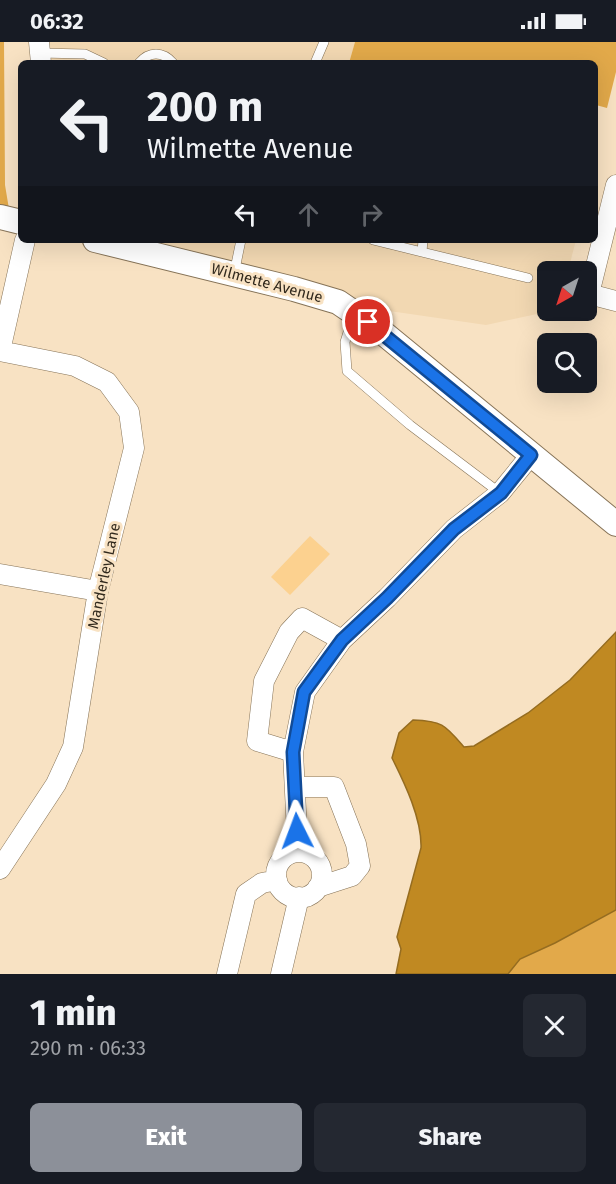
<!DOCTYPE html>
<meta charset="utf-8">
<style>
body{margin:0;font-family:"Fira Sans",sans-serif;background:#242831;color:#f1f3f6;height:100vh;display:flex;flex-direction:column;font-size:22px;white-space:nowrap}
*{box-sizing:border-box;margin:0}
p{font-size:20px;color:#9ea1a6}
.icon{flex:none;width:33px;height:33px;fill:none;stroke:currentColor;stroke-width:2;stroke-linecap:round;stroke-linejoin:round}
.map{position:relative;height:932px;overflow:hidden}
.drawer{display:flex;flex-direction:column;background:#171b24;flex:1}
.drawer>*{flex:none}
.hud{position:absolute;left:18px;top:18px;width:580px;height:183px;border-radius:9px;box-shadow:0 6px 24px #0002;background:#171b24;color:#f1f3f6;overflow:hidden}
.needle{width:39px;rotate:219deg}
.controls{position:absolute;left:537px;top:219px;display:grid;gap:12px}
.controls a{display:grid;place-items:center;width:60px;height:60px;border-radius:9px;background:#171b24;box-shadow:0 6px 24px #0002;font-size:30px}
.pin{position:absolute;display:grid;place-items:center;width:51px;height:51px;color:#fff;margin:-26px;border:3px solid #fff;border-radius:50%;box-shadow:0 2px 6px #0007}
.me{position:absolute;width:66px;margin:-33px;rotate:357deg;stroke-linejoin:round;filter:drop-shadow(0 0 4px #0008)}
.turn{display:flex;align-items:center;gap:21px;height:126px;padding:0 30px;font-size:27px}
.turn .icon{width:78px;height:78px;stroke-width:2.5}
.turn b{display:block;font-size:42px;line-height:51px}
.lanes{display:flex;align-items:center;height:57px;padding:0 30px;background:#0003;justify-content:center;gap:30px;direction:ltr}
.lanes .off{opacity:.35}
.round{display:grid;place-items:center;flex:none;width:63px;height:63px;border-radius:9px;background:#242831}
.summary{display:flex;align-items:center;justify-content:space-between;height:102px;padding:0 30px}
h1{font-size:36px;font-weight:800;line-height:45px}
.primary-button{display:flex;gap:12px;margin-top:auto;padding:12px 30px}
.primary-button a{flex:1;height:69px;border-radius:9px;background:#8c9099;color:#fff;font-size:24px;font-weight:800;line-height:69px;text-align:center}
.primary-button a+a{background:#242831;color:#f1f3f6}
.status{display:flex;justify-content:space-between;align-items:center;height:42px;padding:0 30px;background:#171b24;direction:ltr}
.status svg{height:16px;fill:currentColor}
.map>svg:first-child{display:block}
.built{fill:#f2d8b2}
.green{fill:#fcd18f}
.forest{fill:#e2a94a}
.water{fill:#c08922;stroke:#956c20;stroke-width:1.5}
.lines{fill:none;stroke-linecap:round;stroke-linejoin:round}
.service-casing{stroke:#867357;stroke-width:10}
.minor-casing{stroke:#867357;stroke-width:21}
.tertiary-casing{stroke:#867357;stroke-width:26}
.service{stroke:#fff;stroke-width:9}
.minor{stroke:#fff;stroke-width:20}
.tertiary{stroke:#fff;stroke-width:24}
.route-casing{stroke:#114b97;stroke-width:15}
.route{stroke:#1a73e8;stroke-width:10}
.labels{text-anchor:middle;stroke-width:6;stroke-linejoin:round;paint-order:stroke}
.street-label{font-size:15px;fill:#31291d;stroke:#f8e2c3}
</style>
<div class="status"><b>06:32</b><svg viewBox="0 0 49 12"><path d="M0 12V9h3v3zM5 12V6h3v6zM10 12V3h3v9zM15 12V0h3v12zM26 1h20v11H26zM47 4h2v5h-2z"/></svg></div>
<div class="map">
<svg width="616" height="932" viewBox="0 0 616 932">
<rect width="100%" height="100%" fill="#f8e2c3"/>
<path class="built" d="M48 0H355L349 21H50Z
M133 198H576L568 229 548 230 547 261 537 272 486 283 362 265Z"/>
<path class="green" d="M310 494 330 512 290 553 271 535Z"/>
<path class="forest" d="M0 0H4L5 143 9 167 0 165Z
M355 0H616V30L607 66 596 63V21H349Z
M616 868V932H508L520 917 555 901Z"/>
<path class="water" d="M616 590V868L555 901 520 917 508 932H396L401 907 397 895 421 806C422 777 405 742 392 716L399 691 413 678C443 679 445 683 464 705L474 704 528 671 570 638Z"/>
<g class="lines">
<g class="service-casing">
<path id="service" d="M40 11 85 12 104 21
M139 21C149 9 163 9 173 21
M315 21 324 0
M373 198 528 236
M422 210 423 198
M234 232 241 198
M354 271 345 300 347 329 410 383 500 451"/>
</g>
<g class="minor-casing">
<path id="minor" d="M39 0 41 21
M616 143 589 252 616 259
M0 309 75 324 107 340 129 370 134 406 98 549 73 705 56 742 0 827
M0 309 25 198
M0 532 98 549
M293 710 257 699 264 639 289 590 302 576 342 598
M295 745H334L356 802 360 824 352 834 318 845
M298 810 293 710 305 650 342 598 387 556 454 487 500 451 531 413
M276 833a23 23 0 1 1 46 0a23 23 0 1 1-46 0Z
M227 932 246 852 262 841 277 838
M281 932 299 855"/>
</g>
<g class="tertiary-casing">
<path id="tertiary" d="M0 175 21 180
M95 198 294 247 338 260 382 290 616 482"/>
</g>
<use href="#service" class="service"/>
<use href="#minor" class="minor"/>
<use href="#tertiary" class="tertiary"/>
</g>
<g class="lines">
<g class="route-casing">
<path id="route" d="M297 789 293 710 304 650 342 598 387 556 454 487 501 451 531 413 368 280"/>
</g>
<use href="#route" class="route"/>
</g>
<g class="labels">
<g class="street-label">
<text transform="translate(267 241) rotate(15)" y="5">Wilmette Avenue</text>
<text transform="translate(104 534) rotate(-78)" y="5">Manderley Lane</text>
</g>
</g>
</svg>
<div class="controls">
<a><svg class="needle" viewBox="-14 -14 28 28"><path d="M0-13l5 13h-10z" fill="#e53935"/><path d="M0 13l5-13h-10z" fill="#9ea1a6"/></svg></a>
<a><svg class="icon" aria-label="search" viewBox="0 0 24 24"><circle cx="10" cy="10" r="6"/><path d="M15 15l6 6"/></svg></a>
</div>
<div class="pin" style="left:368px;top:280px;background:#d93025"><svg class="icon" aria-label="arrive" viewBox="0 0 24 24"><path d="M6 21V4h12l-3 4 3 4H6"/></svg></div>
<svg class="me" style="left:297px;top:789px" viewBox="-20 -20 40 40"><path d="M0-17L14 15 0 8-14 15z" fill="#1a73e8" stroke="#fff" stroke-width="4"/></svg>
<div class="hud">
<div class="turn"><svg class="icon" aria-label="left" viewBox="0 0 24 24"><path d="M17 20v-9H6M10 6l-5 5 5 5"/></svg><div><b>200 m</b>Wilmette Avenue</div></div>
<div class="lanes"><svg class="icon" aria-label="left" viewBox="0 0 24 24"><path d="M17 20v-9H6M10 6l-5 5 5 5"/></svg><svg class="icon off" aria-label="ahead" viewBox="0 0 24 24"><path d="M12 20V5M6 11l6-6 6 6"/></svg><svg class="icon off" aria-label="right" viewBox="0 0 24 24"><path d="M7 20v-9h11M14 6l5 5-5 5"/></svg></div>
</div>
</div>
<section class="drawer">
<div class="summary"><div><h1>1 min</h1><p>290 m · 06:33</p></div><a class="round"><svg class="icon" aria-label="close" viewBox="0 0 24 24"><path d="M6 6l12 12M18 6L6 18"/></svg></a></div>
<div class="primary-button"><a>Exit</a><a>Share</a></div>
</section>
